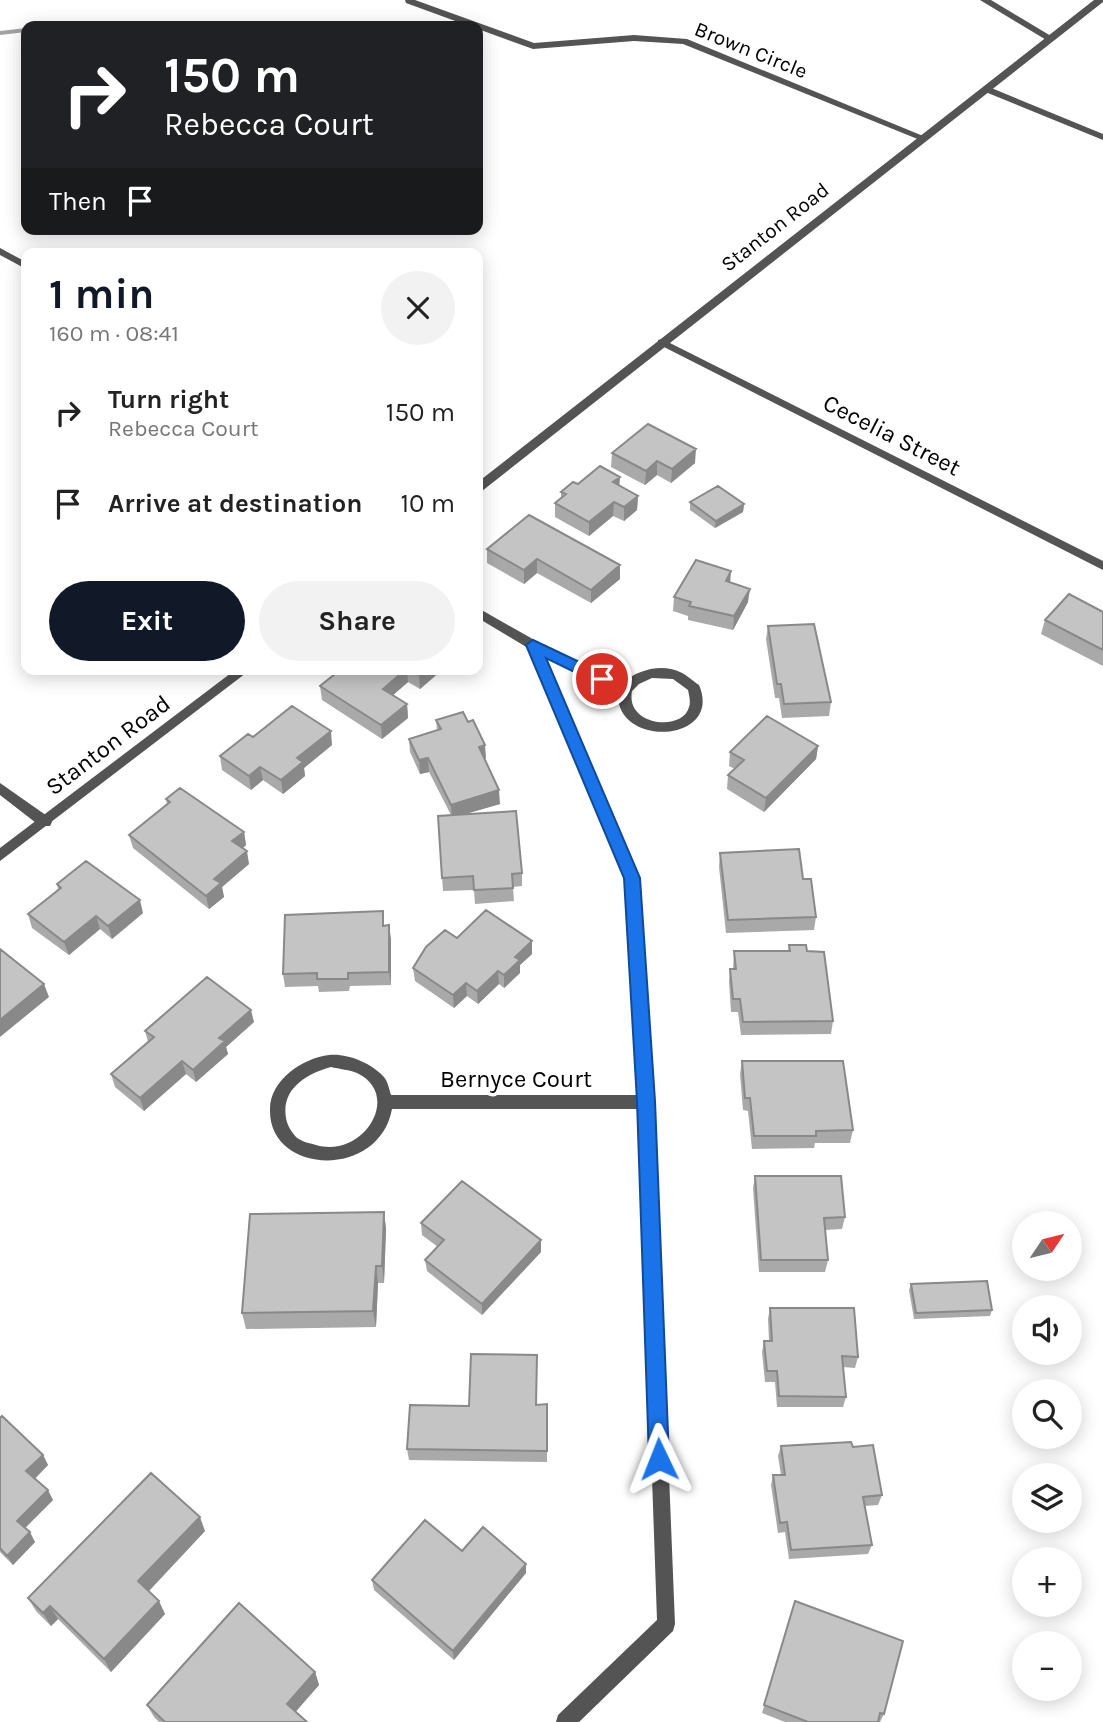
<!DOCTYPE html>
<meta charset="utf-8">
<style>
body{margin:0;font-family:Karla,sans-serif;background:#f2f2f2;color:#222;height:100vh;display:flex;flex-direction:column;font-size:26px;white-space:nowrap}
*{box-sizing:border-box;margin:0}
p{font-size:23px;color:#767676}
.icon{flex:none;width:38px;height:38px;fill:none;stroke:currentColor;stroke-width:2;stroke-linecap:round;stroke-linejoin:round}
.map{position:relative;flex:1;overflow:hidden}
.panel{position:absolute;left:21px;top:248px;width:462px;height:427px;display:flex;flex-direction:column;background:#fff;border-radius:14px;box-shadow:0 4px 18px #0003}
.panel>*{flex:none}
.guide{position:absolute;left:21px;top:21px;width:462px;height:214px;border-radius:14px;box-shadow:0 4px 18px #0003;background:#202124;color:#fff;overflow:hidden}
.needle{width:46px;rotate:55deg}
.tools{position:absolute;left:1012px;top:1211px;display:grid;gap:14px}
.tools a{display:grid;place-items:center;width:70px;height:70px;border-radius:50%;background:#fff;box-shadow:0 4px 18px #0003;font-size:35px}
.pin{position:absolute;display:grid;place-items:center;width:60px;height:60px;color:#fff;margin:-30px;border:4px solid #fff;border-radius:50%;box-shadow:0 2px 7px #0007}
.me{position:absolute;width:77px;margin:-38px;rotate:358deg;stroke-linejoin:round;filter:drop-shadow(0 0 5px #0008)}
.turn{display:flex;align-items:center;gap:24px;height:147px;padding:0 28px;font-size:32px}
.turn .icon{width:91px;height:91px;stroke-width:2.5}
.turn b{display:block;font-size:49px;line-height:60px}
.then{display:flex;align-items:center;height:66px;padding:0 28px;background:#0003;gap:14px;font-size:26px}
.round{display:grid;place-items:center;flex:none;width:74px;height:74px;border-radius:37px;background:#f2f2f2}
.overview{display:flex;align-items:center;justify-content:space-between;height:119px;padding:0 28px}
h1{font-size:42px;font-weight:700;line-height:52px;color:#111827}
.cta{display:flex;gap:14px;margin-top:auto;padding:14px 28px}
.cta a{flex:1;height:80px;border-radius:42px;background:#111827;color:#fff;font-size:28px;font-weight:700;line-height:80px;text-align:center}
.cta a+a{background:#f2f2f2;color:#222}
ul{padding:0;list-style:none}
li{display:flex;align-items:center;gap:21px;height:91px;padding:0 28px}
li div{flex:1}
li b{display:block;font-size:26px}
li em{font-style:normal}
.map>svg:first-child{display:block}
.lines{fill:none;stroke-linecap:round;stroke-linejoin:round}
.stream{fill:#a2a2a2;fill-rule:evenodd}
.minor{fill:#545454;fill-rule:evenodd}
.tertiary{fill:#545454;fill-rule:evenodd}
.wall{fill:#a9a9a9}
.shaded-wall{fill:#898989}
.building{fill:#c4c4c4;stroke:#898989;stroke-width:2}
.route{fill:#1a73e8;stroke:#114b97;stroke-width:2}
.labels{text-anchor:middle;stroke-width:7;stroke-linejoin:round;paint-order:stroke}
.far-street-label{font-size:21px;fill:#000;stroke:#fff}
.street-label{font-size:24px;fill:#000;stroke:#fff}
</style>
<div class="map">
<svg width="1103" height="1722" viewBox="0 0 1103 1722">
<rect width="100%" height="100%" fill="#fff"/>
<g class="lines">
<path class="stream" d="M84 23H87V26H66L70 24Z
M26 28V32L0 35V31Z"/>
<path class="minor" d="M405 0H415L534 43 634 35 687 39 928 138 920 140 683 44 634 41 533 49 478 29V26H469L406 3Z
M980 0H991L1056 39 1048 41Z
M983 87H989L1103 134V140L983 91Z
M0 248 26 262V269L0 255Z
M662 339 1103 561V570L658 344V340Z
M478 608 538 642 623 683C636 670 662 663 680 672 687 675 693 681 699 685 724 743 614 749 618 692L544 656 639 879 654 1102 675 1624 673 1631 579 1722H556L558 1715 657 1620 639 1109H392C379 1180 268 1175 270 1109 270 1080 303 1058 329 1055 347 1053 371 1063 383 1076 388 1081 389 1089 391 1095H638L625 879 528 648 478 618ZM652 678 673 679 688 690C689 695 691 702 689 707 683 732 625 726 632 691L639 684ZM331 1067C339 1069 350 1070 357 1073 403 1095 363 1159 316 1145 309 1143 302 1142 296 1137 291 1131 287 1125 286 1118 281 1089 306 1074 331 1067Z
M0 783 50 818 52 822 50 826H40L0 795Z"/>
<path class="tertiary" d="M1094 0H1103V2L482 491 478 492V482Z
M235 670H250L0 861V848Z"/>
</g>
<path class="wall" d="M612 453 695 463 671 483 657 475 645 485 611 467Z
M578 484 619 486 638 496 637 510 624 521 613 516 589 536 555 517V503L561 498V492Z
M690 502 744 504 743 512 715 528 690 510Z
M487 549 620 565V579L591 603 537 573 524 584 487 563Z
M730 582 748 602 733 630 688 620V616L673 611 674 597Z
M1103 612V666L1041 634 1045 620Z
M768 626 831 702 829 716 782 718 779 698H775L766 639Z
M340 670H442L420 689 408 682 393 695 407 704 408 718 382 739 322 700 320 686Z
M436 720 486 758 485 759 500 804 464 814 522 873V886L513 887 514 901 475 904 474 890 443 891 438 816 451 815 429 772 420 774 410 752 409 739 437 730Z
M253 737 332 745 304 768 305 776 283 794 263 780 251 790 222 770 220 756Z
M818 746 816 759 764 812 727 789 728 775 735 769 729 766 730 752Z
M166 799 244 832 246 845 243 848 249 864 222 887 224 897 209 909 133 848 129 835 167 805Z
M720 853 803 879 816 917 814 930 726 933 719 867Z
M57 884 143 913 112 939 100 929 69 955 32 928 28 914 58 889Z
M384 926 391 939V985L350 986 349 991 319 992 318 986 285 987 283 974Z
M457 938 532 941V954L520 965V973L504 988 499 984 478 1004 467 996 454 1008 415 981 413 968Z
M789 945 807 951 833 1021 831 1034 741 1035 738 1012H731L729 982 730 969H733L734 951H788Z
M254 1022 226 1047 228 1054 196 1082 186 1074 144 1111 115 1087 111 1074 148 1042 145 1031Z
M742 1061 853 1130 850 1143H815L814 1148 752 1149 748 1111 743 1110 740 1074Z
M755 1176 845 1217 842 1229 825 1230 828 1260 825 1272H759L753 1188Z
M384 1212 386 1229 384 1283H378L376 1327 246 1329 242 1313Z
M421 1223 541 1240V1252L482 1315 427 1271 425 1260 438 1247 422 1235Z
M911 1284 992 1310 990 1316 914 1319 909 1290Z
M770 1308 858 1357 855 1368 843 1367 846 1397 843 1407H777L775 1382H765L762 1352 764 1341H769L768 1319Z
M547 1404V1462L409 1460 407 1449 537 1405Z
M0 1418 43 1455 48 1465 35 1479 53 1500 25 1528 35 1542 13 1565 0 1552Z
M781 1446 853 1447 882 1495 878 1505 865 1506 872 1545 868 1554 789 1559 785 1532 778 1533 771 1485 773 1475H781L778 1456Z
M205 1531 149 1591 165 1614 111 1672 58 1619 51 1626 36 1611 28 1598Z
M462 1551 526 1573 454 1660 374 1590 372 1580Z
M795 1601 884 1714 880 1722H785L762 1713Z
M315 1672 319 1685 295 1712 307 1722H159L154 1717 147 1705Z"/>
<path class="shaded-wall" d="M696 449 695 463 671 483 672 469Z
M657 461V475L645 485 646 471Z
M620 477 619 491 613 482Z
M638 496 637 510 624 521V507Z
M614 502 613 516 589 536V522Z
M744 504 743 512 715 528 716 521Z
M537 559V573L524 584V570Z
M620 565V579L591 603V590Z
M731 571 730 585 726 581Z
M750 589 748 602 733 630 734 616Z
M405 670H407L408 682 384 703 383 689Z
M425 670H442L420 689 419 675Z
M407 704 408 718 382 739 381 725Z
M331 731 332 745 304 768 305 776 283 794 281 780 297 758Z
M485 745 486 758 480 760 479 747Z
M818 746 816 759 764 812 766 798Z
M428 758 429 772 420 774 419 760Z
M260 767 263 780 251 790 249 776Z
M499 790 500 804 452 818 451 805Z
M244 832 246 845 235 855 232 841Z
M247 851 249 864 222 887 224 897 209 909 206 896 214 879Z
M140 900 143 913 112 939 108 926Z
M96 916 100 929 69 955 64 942Z
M389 925 391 939V985L389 972Z
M532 941V954L520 965V973L504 988V975L515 957Z
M498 971 499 984 478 1004 477 991Z
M466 983 467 996 454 1008 453 995Z
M44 984 49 997 0 1037V1020Z
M251 1010 254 1022 226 1047 228 1054 196 1082 193 1070 219 1038Z
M182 1061 186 1074 144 1111 140 1098Z
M384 1212 386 1229 384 1283 382 1266Z
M541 1240V1252L482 1315V1304Z
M376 1266 378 1283 376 1327 373 1311Z
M43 1455 48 1465 32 1481 26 1471Z
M48 1490 53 1500 23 1530 17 1521Z
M200 1517 205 1531 145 1595 138 1581Z
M30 1532 35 1542 13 1565 7 1556Z
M526 1564V1573L454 1660 453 1651Z
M159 1601 165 1614 111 1672 104 1659Z
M50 1606 58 1619 51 1626 43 1613Z
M315 1672 319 1685 292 1716 287 1704Z"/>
<path class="building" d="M648 424 696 449 672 469 657 461 646 471 612 453Z
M600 466 620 477 613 482 638 496 624 507 614 502 589 522 555 503 566 494 561 492 573 482 578 484Z
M718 486 744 504 716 521 690 502Z
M529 515 620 565 591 590 537 559 524 570 487 549Z
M696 560 731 571 726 581 750 589 734 616 689 606 691 602 674 597Z
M1069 594 1103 612V650L1045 620Z
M814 624 831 702 784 704 781 684H777L768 626Z
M340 670H405L383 689 407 704 381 725 320 686Z
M411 670H425L419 675Z
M292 706 331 731 297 758 303 762 281 780 260 767 249 776 220 756 248 734 253 737Z
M463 712 468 722 473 720 485 745 479 747 499 790 451 805 428 758 419 760 409 739 441 729 436 720Z
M767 716 818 746 766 798 728 775 744 760 730 752Z
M180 788 244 832 232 841 247 851 214 879 221 883 206 896 129 835 170 802 166 799Z
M516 811 522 873 512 874 513 888 474 890 473 876 442 878 438 816Z
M799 849 803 879H811L816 917 728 920 720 853Z
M86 861 140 900 108 926 96 916 64 942 28 914 61 888 57 884Z
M486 910 532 941 515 957 520 960 504 975 498 971 477 991 466 983 453 995 413 968 426 947 445 930 457 938Z
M383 911V926L389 925V972L348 973V979H317V973L283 974 285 915Z
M789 945H806L807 951 824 952 833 1021 743 1022 740 999H733L730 969H736L734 951H790Z
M0 949 44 984 0 1020Z
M207 977 251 1010 219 1038 225 1041 193 1070 182 1061 140 1098 111 1074 154 1037 145 1031Z
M742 1061H843L853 1130 816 1131V1136H754L750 1098H745Z
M755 1176H841L845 1217 824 1218 828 1260H761Z
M462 1181 541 1240 482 1304 425 1260 444 1240 421 1223Z
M384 1212 382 1266H376L373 1311 242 1313 250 1214Z
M987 1281 992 1310 916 1313 911 1284Z
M770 1308H854L858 1357 842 1356 846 1397 779 1396 777 1371H767L764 1341H772Z
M471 1354 537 1355 536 1405 547 1404V1451L407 1449 410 1405 469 1406Z
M2 1416 43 1455 26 1471 48 1490 17 1521 30 1532 7 1556 0 1548V1418Z
M851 1442 853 1447 873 1445 882 1495 863 1497 872 1545 791 1550 787 1522 780 1523 773 1475H785L781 1446Z
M151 1473 200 1517 138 1581 159 1601 104 1659 50 1606 43 1613 28 1598Z
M425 1520 462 1551 483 1527 526 1564 453 1651 372 1580Z
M795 1601 903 1641 884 1714 880 1713 878 1722H808L764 1705Z
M239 1603 315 1672 287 1704 307 1722H165L147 1705Z"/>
<path class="route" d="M533 640 607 675 609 679 602 684 597 683 546 658 640 878 655 1101 669 1459 666 1465 659 1468 652 1465 649 1459 637 1101 624 878 526 645Z"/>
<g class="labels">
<g class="far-street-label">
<text transform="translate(751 50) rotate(22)" y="7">Brown Circle</text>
<text transform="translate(775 227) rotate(-38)" y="7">Stanton Road</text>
</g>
<g class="street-label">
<text transform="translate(892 435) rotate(27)" y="8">Cecelia Street</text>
<text transform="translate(108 745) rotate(-37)" y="8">Stanton Road</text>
<text x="516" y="1087">Bernyce Court</text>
</g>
</g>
</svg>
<div class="tools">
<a><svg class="needle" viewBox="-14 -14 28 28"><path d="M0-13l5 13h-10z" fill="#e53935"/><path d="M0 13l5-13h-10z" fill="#767676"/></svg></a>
<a><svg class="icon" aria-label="sound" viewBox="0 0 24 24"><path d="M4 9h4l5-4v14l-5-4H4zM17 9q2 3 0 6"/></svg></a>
<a><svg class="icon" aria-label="search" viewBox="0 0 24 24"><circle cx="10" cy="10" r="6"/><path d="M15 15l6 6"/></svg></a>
<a><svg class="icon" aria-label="layers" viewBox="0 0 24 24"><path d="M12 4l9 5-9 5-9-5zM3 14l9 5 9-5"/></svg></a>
<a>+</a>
<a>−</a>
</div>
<div class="pin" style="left:602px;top:679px;background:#d93025"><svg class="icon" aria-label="arrive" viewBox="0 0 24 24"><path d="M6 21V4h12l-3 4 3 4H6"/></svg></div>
<svg class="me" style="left:659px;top:1459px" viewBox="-20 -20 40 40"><path d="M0-17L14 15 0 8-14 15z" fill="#1a73e8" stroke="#fff" stroke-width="4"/></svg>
<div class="guide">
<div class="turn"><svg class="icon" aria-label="right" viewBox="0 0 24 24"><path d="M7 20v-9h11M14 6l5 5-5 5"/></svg><div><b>150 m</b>Rebecca Court</div></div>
<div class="then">Then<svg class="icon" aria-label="arrive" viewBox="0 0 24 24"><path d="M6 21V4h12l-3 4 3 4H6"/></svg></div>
</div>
<section class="panel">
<div class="overview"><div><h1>1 min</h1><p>160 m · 08:41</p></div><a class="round"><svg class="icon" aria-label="close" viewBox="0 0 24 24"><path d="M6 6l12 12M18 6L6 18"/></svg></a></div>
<ul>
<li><svg class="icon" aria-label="right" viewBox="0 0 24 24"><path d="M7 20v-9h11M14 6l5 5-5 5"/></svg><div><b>Turn right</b><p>Rebecca Court</p></div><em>150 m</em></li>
<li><svg class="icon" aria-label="arrive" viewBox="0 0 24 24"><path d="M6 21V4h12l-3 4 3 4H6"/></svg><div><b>Arrive at destination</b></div><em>10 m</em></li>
</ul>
<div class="cta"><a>Exit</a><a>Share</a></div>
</section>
</div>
